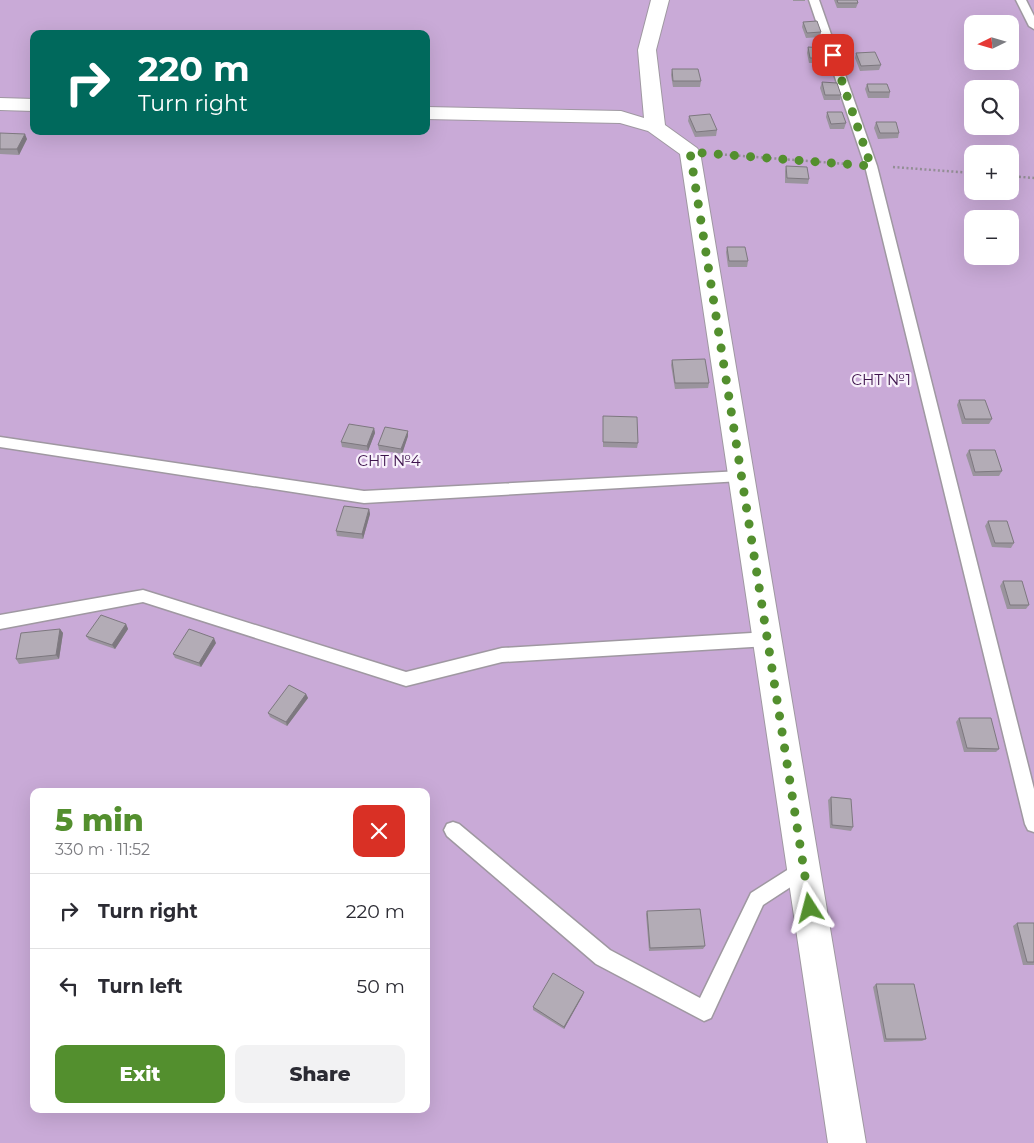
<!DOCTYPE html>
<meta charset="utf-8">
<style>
body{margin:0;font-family:Montserrat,sans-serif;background:#f2f2f3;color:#2b2b33;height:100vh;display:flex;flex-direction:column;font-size:19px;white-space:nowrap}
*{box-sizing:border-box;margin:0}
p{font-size:16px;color:#7c7c81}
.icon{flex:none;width:28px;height:28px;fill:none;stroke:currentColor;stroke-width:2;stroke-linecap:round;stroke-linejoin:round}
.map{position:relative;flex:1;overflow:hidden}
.sheet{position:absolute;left:30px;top:788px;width:400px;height:325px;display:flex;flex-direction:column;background:#fff;border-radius:10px;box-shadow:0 5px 20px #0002}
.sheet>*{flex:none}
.guide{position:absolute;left:30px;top:30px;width:400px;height:105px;border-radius:10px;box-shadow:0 5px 20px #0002;background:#00695c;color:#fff;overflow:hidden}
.needle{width:32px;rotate:265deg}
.tools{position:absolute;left:964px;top:15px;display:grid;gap:10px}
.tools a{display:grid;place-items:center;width:55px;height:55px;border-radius:10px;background:#fff;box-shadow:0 5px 20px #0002;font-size:25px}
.pin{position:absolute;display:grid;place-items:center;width:42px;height:42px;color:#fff;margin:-21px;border-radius:10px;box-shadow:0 2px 8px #0006}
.me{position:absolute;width:55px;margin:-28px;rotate:351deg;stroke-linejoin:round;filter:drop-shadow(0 0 4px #0008)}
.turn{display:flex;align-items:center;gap:18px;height:105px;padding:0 25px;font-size:22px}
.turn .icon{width:65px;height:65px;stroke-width:2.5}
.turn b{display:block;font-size:35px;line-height:42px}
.round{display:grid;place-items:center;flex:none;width:52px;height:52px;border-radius:10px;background:#f2f2f3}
.head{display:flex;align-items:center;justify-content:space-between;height:85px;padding:0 25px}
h1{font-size:30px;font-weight:800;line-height:38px;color:#538f2e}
.action{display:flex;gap:10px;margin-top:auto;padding:10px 25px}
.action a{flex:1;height:58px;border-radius:10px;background:#538f2e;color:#fff;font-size:20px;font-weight:800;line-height:58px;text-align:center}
.action a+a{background:#f2f2f3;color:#2b2b33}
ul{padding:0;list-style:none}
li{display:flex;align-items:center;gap:15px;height:75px;padding:0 25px;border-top:1px solid #e1e1e2}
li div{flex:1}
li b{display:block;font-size:19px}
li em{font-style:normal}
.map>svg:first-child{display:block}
.green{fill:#c9aad7;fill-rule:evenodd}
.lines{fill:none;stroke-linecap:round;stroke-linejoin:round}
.service-casing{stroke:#9f98a1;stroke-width:3}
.minor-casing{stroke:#9f98a1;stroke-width:2}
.path{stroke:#938e95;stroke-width:2.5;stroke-dasharray:2 2.5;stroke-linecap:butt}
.service{fill:#fff;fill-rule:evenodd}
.minor{fill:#fff;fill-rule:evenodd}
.wall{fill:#9a949d}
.shaded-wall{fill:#7d787f}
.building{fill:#b3acb6;stroke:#7d787f}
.route{stroke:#538f2e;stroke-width:9;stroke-dasharray:0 16.2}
.labels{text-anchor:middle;stroke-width:4.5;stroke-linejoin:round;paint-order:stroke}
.park-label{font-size:15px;fill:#3e144d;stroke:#f8f1fb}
</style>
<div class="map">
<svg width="1034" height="1143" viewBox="0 0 1034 1143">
<rect width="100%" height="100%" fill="#eae3ed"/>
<path class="green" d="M0 0H1034V1143H0ZM972 24H1010V61H972ZM34 34H426V131H34ZM972 89H1010V126H972ZM972 154H1010V191H972ZM972 219H1010V256H972ZM34 791H426V1109H34Z"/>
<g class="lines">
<g class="service-casing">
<path id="service" d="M809 0H819L877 166 1034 789V832L1028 830 1025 824 865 166Z
M1016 0H1026L1034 16V29L1029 26Z
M0 437 364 491 741 471 746 472 748 476 746 480 741 481 364 503 0 447Z
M143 590 406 672 502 648 767 632 773 634 775 639 773 644 767 646 502 662 406 686 143 602 0 629V615Z
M453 822 459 824 610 950 700 998 751 893 803 860 809 863 812 869 809 875 763 905 711 1018 704 1021 596 964 447 836 444 830 447 824Z"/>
</g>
<g class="minor-casing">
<path id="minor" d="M651 0H669L656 50 665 125 697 148 700 152 866 1143H828L680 154 648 131 620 123 426 119V107L621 111 644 118 638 50Z
M0 98 34 99V111L0 110Z"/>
</g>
<path class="path" d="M716 154 847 164
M893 167 972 173
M1010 176 1034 178"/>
<use href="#service" class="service"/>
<use href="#minor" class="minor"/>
</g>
<path class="wall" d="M793 0H805V1H793Z
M834 0H857L858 3 856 8H837Z
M803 22 821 32 820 37 806 38 802 27Z
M808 47 826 58 825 63H809L807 53Z
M856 53 881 65 879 70 860 71 855 58Z
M672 69 701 81 700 87H673L671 75Z
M822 82 841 95 840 100H824L820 88Z
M867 84 890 92 889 98H868L865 89Z
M827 112 846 123 844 129H830L826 117Z
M689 116 717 130 716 136 695 137 688 121Z
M876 122 899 133 898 138 878 139 874 128Z
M0 133 27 139 19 155 0 154Z
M786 166 809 179 808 184 785 183V171Z
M727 247 748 261 747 267H728L726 252Z
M672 360 709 383 708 388 675 389 671 365Z
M959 400 992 419 989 424H962L957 405Z
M603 416 638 443 637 448 603 447Z
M374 428 375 433 368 451 342 447 341 442Z
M408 431V436L402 454 379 450 378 445Z
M969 450 1002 471 999 476H973L966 455Z
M369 509 370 514 363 539 337 536 336 531Z
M988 521 1014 543 1011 548 992 547 985 526Z
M1003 581 1029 605 1026 609H1007L1000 586Z
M126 624 128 629 115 649 89 640 86 636Z
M60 629 63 633 59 659 19 664 16 659Z
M216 643 201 667 175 658 173 654Z
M306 694 308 698 287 726 270 717 268 713Z
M959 718 999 749 996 752H964L956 722Z
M831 797 853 827 851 831 830 828 828 800Z
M647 911 705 946 703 949 649 951 646 914Z
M1017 923H1034V965H1023L1013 926Z
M876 984 926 1039 922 1041 884 1042 873 987Z
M583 995 564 1029 533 1010V1007Z"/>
<path class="shaded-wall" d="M25 134 27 139 19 155 17 149Z
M374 428 375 433 368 451 367 446Z
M408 431V436L402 454 401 449Z
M369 509 370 514 363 539 362 534Z
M126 624 128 629 115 649 112 645Z
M60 629 63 633 59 659 56 655Z
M214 638 216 643 201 667 199 663Z
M306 694 308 698 287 726 286 722Z
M584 992 583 995 564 1029V1027Z"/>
<path class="building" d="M837 0H857L858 3H838Z
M817 21 821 32 807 33 803 22Z
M808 47 824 48 826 58H810Z
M875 52 881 65 861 66 856 53Z
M672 69H698L701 81H673Z
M822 82 837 83 841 95H825Z
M867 84H887L890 92H869Z
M827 112H842L846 123 831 124Z
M710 114 717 130 696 132 689 116Z
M876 122H896L899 133H880Z
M0 133 25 134 17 149H0Z
M786 166 807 167 809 179 787 178Z
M727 247H745L748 261H729Z
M705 359 709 383H675L672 360Z
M959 400H985L992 419H965Z
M603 416 637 417 638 443 603 442Z
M349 424 374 428 367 446 341 442Z
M385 427 408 431 401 449 378 445Z
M969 450H995L1002 471 975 472Z
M344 506 369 509 362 534 336 531Z
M988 521H1007L1014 543H995Z
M1003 581H1022L1029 605H1010Z
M101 615 126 624 112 645 86 636Z
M60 629 56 655 16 659 21 633Z
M189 629 214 638 199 663 173 654Z
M289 685 306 694 286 722 268 713Z
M959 718H991L999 749 967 748Z
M831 797 851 799 853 827 832 825Z
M700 909 705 946 650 948 647 911Z
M1017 923H1034V962H1027Z
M553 973 584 992 564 1027 533 1007Z
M876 984H914L926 1039H886Z"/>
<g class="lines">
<path class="route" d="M810 908 690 152 871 166 833 55"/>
</g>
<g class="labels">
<g class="park-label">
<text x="881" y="385">СНТ №1</text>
<text x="389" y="466">СНТ №4</text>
</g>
</g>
</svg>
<div class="tools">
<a><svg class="needle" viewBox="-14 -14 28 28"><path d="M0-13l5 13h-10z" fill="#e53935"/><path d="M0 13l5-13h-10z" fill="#7c7c81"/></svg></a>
<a><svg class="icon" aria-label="search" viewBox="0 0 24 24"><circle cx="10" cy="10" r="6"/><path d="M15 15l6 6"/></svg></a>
<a>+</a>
<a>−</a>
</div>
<div class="pin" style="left:833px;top:55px;background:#d93025"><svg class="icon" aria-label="arrive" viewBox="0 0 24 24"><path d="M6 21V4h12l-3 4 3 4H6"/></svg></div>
<svg class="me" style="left:810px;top:908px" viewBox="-20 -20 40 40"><path d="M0-17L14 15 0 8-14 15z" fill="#538f2e" stroke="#fff" stroke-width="4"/></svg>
<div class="guide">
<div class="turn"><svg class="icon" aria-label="right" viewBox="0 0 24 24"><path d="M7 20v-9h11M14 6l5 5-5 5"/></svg><div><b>220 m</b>Turn right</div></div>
</div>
<section class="sheet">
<div class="head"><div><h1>5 min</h1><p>330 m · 11:52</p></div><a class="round" style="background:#d93025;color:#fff"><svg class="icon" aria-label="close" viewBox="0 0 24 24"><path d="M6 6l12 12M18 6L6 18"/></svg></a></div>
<ul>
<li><svg class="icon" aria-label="right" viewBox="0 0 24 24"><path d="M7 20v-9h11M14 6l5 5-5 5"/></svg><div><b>Turn right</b></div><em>220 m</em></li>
<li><svg class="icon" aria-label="left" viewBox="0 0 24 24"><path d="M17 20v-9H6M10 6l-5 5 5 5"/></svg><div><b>Turn left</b></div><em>50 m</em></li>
</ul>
<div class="action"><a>Exit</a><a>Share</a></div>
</section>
</div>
